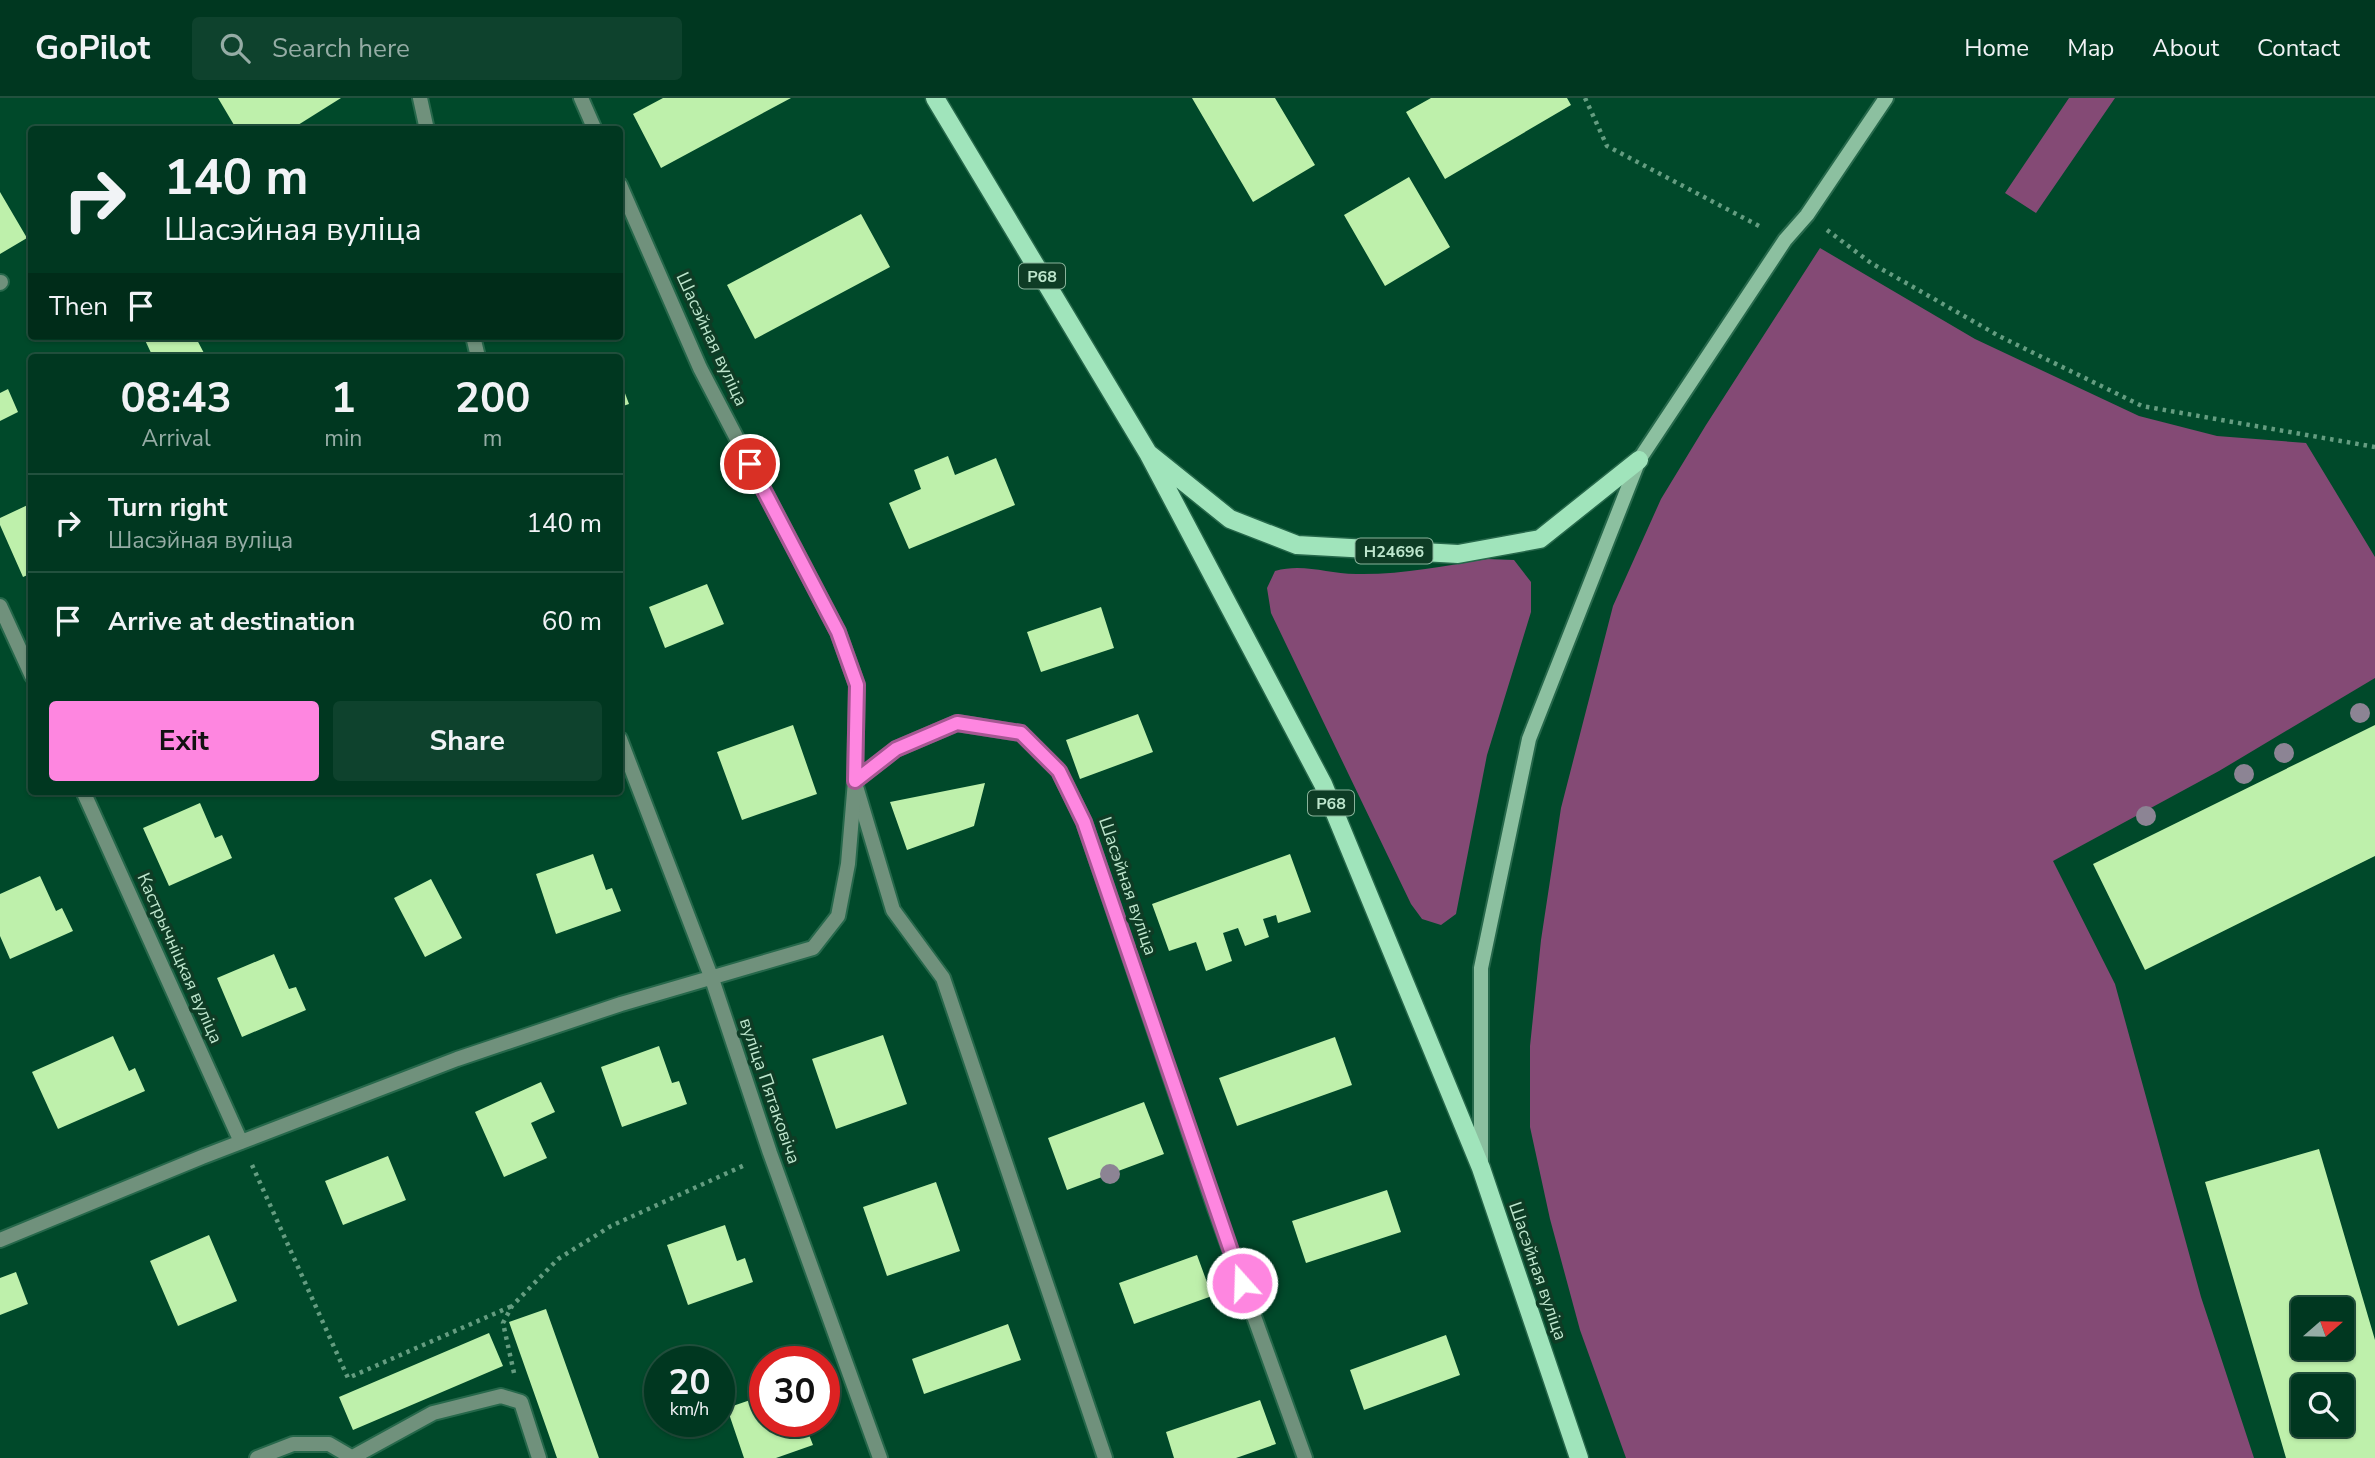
<!DOCTYPE html>
<meta charset="utf-8">
<style>
body{margin:0;font-family:"Nunito Sans",sans-serif;background:#0e422d;color:#f1f3f6;height:100vh;display:flex;flex-direction:column;font-size:26px;white-space:nowrap}
*{box-sizing:border-box;margin:0}
p{font-size:23px;color:#95aca5}
.icon{flex:none;width:38px;height:38px;fill:none;stroke:currentColor;stroke-width:2;stroke-linecap:round;stroke-linejoin:round}
.map{position:relative;flex:1;overflow:hidden}
.details{position:absolute;left:28px;top:256px;width:595px;height:441px;display:flex;flex-direction:column;background:#003720;border-radius:7px;box-shadow:0 2px 5px #0004,0 0 0 2px #22513e}
.details>*{flex:none}
.banner{position:absolute;left:28px;top:28px;width:595px;height:214px;border-radius:7px;box-shadow:0 2px 5px #0004,0 0 0 2px #22513e;background:#003720;color:#f1f3f6;overflow:hidden}
.needle{width:46px;rotate:70deg}
.fabs{position:absolute;left:2291px;top:1199px;display:grid;gap:14px}
.fabs a{display:grid;place-items:center;width:63px;height:63px;border-radius:7px;background:#003720;box-shadow:0 2px 5px #0004,0 0 0 2px #22513e;font-size:35px}
.speed{position:absolute;left:644px;top:1248px;display:flex;gap:14px;font-size:35px;font-weight:700;text-align:center}
.speed>*{display:grid;place-content:center;width:91px;height:91px;border-radius:50%;background:#003720;box-shadow:0 2px 5px #0004,0 0 0 2px #22513e;line-height:1}
.speed small{font-size:18px;font-weight:400}
.speed .limit{border:10px solid #d22;background:#fff;color:#111}
.pin{position:absolute;display:grid;place-items:center;width:60px;height:60px;color:#fff;margin:-30px;border:4px solid #fff;border-radius:50%;box-shadow:0 2px 7px #0007}
.me{position:absolute;width:77px;margin:-38px;rotate:340deg;stroke-linejoin:round;filter:drop-shadow(0 0 5px #0008)}
.turn{display:flex;align-items:center;gap:24px;height:147px;padding:0 21px;font-size:32px}
.turn .icon{width:91px;height:91px;stroke-width:2.5}
.turn b{display:block;font-size:49px;line-height:60px}
.then{display:flex;align-items:center;height:66px;padding:0 21px;background:#0003;gap:14px;font-size:26px}
.eta{display:flex;justify-content:space-evenly;align-items:center;height:119px;text-align:center}
.eta b{font-size:42px;font-weight:700;line-height:49px}
.cta{display:flex;gap:14px;margin-top:auto;padding:14px 21px}
.cta a{flex:1;height:80px;border-radius:7px;background:#fe86e0;color:#111;font-size:28px;font-weight:700;line-height:80px;text-align:center}
.cta a+a{background:#0e422d;color:#f1f3f6}
ul{padding:0;list-style:none}
li{display:flex;align-items:center;gap:21px;height:98px;padding:0 21px;border-top:2px solid #22513e}
li div{flex:1}
li b{display:block;font-size:26px}
li em{font-style:normal}
header{display:flex;align-items:center;gap:42px;box-sizing:border-box;height:98px;padding:0 35px;background:#003720;border-bottom:2px solid #22513e}
header strong{font-size:33px}
nav{display:flex;gap:38px;margin-inline-start:auto;font-size:24px}
.search{width:490px;height:63px;background:#0e422d;display:flex;align-items:center;gap:18px;box-sizing:border-box;padding:0 24px;border-radius:7px;color:#95aca5;font-size:26px}
.map>svg:first-child{display:block}
.green{fill:#844a75}
.building{fill:#bef0ab;fill-rule:evenodd}
.lines{fill:none;stroke-linecap:round;stroke-linejoin:round}
.lane-casing{stroke:#26684b;stroke-width:18}
.street-casing{stroke:#26684b;stroke-width:18}
.secondary-casing{stroke:#26684b;stroke-width:18}
.primary-casing{stroke:#26684b;stroke-width:21}
.path{stroke:#659d81;stroke-width:4.5;stroke-dasharray:3.5 5;stroke-linecap:butt}
.lane{stroke:#70917c;stroke-width:14}
.street{stroke:#70917c;stroke-width:14}
.secondary{stroke:#8cc0a0;stroke-width:14}
.primary{stroke:#a0e4bb;stroke-width:18}
.tree{fill:#8c8494}
.route-casing{stroke:#a55792;stroke-width:18}
.route{stroke:#fe86e0;stroke-width:12}
.labels{text-anchor:middle;stroke-width:7;stroke-linejoin:round;paint-order:stroke}
.shield{fill:#0e3c25;stroke:#89b39b;stroke-width:2}
.shield-label{font-size:16px;font-weight:bold;fill:#bee6cd}
.street-label{font-size:18px;fill:#bee6cd;stroke:#0e3c25}
</style>
<header>
<strong>GoPilot</strong>
<div class="search"><svg class="icon" aria-label="search" viewBox="0 0 24 24"><circle cx="10" cy="10" r="6"/><path d="M15 15l6 6"/></svg>Search here</div>
<nav><a>Home</a><a>Map</a><a>About</a><a>Contact</a></nav>
</header>
<div class="map">
<svg width="2375" height="1360" viewBox="0 0 2375 1360">
<rect width="100%" height="100%" fill="#00492a"/>
<path class="green" d="M2069 0H2115L2036 115 2005 95Z
M1820 150 1975 241 2139 318 2217 338 2306 345 2375 459V580L2219 673 2053 763 2115 886 2201 1199 2254 1360H1626L1580 1232 1550 1121 1530 1029V948L1541 842 1561 710 1613 508 1661 401 1706 327Z
M1487 461 1514 462 1531 484V514L1487 657 1456 816 1441 827 1422 821 1411 806 1271 515 1267 490 1275 473C1304 465 1327 476 1356 476 1400 477 1444 468 1487 461Z"/>
<path class="building" d="M218 0H341L290 32H237Z
M663 0H791L661 70 633 16Z
M1192 0H1275L1315 67 1253 104Z
M1431 0H1567L1571 7 1445 81 1406 14Z
M1409 79 1450 149 1385 188 1344 117Z
M0 94 27 140 0 156Z
M861 116 890 169 755 241 727 187Z
M143 238H195L206 259H153Z
M620 282 629 306 620 309Z
M8 291 18 314 0 323V295Z
M948 358 955 377 996 360 1015 407 909 451 889 405 921 391 914 372Z
M32 405V475L23 479 0 427V420Z
M707 486 724 526 665 550 649 509Z
M1101 509 1114 550 1041 574 1027 534Z
M1138 616 1153 654 1080 681 1066 642Z
M793 627 817 696 742 722 717 654Z
M2375 627V758L2145 872 2093 766Z
M985 685 974 728 907 752 890 704Z
M200 705 215 740 222 737 232 760 169 788 143 730Z
M593 756 606 792 612 790 621 813 556 836 536 776Z
M1290 756 1311 814 1278 825 1276 817 1263 821 1269 839 1245 848 1238 830 1223 835 1232 863 1206 873 1196 844 1169 853 1152 806Z
M40 778 56 813 62 810 73 833 10 861 0 838V796Z
M431 781 462 840 425 859 394 800Z
M274 856 289 891 296 889 306 912 242 939 217 880Z
M883 937 907 1006 836 1031 812 961Z
M113 938 129 973 135 970 145 993 58 1031 32 974Z
M1335 939 1352 987 1237 1028 1219 980Z
M659 948 672 985 679 983 687 1006 622 1029 601 969Z
M541 984 555 1014 531 1025 547 1060 504 1079 475 1014Z
M1144 1004 1164 1056 1067 1092 1048 1040Z
M2319 1051 2375 1242V1360H2286L2205 1084ZM2303 1211H2342V1250H2303ZM2303 1288H2342V1326H2303Z
M388 1058 406 1102 343 1127 325 1083Z
M936 1084 960 1153 887 1178 863 1109Z
M1387 1092 1401 1134 1306 1165 1292 1123Z
M725 1127 737 1163 745 1160 753 1184 688 1207 667 1147Z
M209 1137 237 1203 178 1228 150 1163Z
M1197 1157 1212 1198 1134 1226 1119 1185Z
M16 1174 28 1206 0 1217V1180Z
M546 1211 599 1360H557L509 1224Z
M1008 1226 1021 1262 924 1296 912 1261Z
M489 1235 503 1268 353 1332 339 1299Z
M1446 1237 1460 1277 1364 1312 1350 1272Z
M765 1297V1323H796L797 1326 804 1324 813 1347 776 1360H744L727 1310Z
M1260 1302 1276 1346 1236 1360H1174L1166 1334Z"/>
<g class="lines">
<g class="lane-casing">
<path id="lane" d="M0 185 1 184
M855 685 893 812 943 880 1105 1360
M353 1359 433 1315 501 1298 521 1304 539 1360
M257 1360 293 1346H329L353 1360"/>
</g>
<g class="street-casing">
<path id="street" d="M420 0 427 32
M581 0 595 32
M473 238 478 259
M0 508 32 578
M620 641 712 881 770 1055 880 1360
M855 683 896 651 957 625 1021 635 1059 673 1084 724 1215 1110 1305 1360
M83 693 241 1044
M0 1142 202 1059 457 961 621 906 813 850 838 818 848 766 855 683 857 587 838 534 700 270 620 87"/>
</g>
<g class="secondary-casing">
<path id="secondary" d="M1481 1065V870L1529 641 1639 362 1785 142 1807 117 1886 0"/>
</g>
<g class="primary-casing">
<path id="primary" d="M935 0 1148 355 1230 421 1297 447 1458 456 1540 441 1639 362
M1148 355 1323 686 1481 1070 1579 1360"/>
</g>
<path class="path" d="M1585 0 1607 48 1761 129
M1827 132 1871 165 1999 238 2142 308 2375 349
M252 1067 348 1280 512 1208
M514 1275 503 1225 512 1208 558 1161 611 1128 747 1066"/>
<use href="#lane" class="lane"/>
<use href="#street" class="street"/>
<use href="#secondary" class="secondary"/>
<use href="#primary" class="primary"/>
</g>
<g class="tree">
<circle cx="2360" cy="615" r="10"/>
<circle cx="2284" cy="655" r="10"/>
<circle cx="2244" cy="676" r="10"/>
<circle cx="2146" cy="718" r="10"/>
<circle cx="1110" cy="1076" r="10"/>
</g>
<g class="lines">
<g class="route-casing">
<path id="route" d="M750 366 838 534 857 587 855 683 896 651 957 625 1021 635 1059 673 1084 724 1242 1185"/>
</g>
<use href="#route" class="route"/>
</g>
<g class="labels">
<g class="shield">
<rect x="1019" y="165.5" width="46" height="25" rx="5"/>
<rect x="1355.5" y="440.5" width="77" height="25" rx="5"/>
<rect x="1308" y="692.5" width="46" height="25" rx="5"/>
</g>
<g class="shield-label">
<text x="1042" y="184">Р68</text>
<text x="1394" y="459">Н24696</text>
<text x="1331" y="711">Р68</text>
</g>
<g class="street-label">
<text transform="translate(712 241) rotate(65)" y="6">Шасэйная вуліца</text>
<text transform="translate(1128 788) rotate(71)" y="6">Шасэйная вуліца</text>
<text transform="translate(180 860) rotate(66)" y="6">Кастрычніцкая вуліца</text>
<text transform="translate(770 993) rotate(71)" y="6">вуліца Пятаковіча</text>
<text transform="translate(1538 1173) rotate(71)" y="6">Шасэйная вуліца</text>
</g>
</g>
</svg>
<div class="fabs">
<a><svg class="needle" viewBox="-14 -14 28 28"><path d="M0-13l5 13h-10z" fill="#e53935"/><path d="M0 13l5-13h-10z" fill="#95aca5"/></svg></a>
<a><svg class="icon" aria-label="search" viewBox="0 0 24 24"><circle cx="10" cy="10" r="6"/><path d="M15 15l6 6"/></svg></a>
</div>
<div class="speed"><div>20<small>km/h</small></div><div class="limit">30</div></div>
<div class="pin" style="left:750px;top:366px;background:#d93025"><svg class="icon" aria-label="arrive" viewBox="0 0 24 24"><path d="M6 21V4h12l-3 4 3 4H6"/></svg></div>
<svg class="me" style="left:1242px;top:1185px" viewBox="-20 -20 40 40"><circle r="17" fill="#fe86e0" stroke="#fff" stroke-width="3"/><path d="M0-11L8 9 0 5-8 9z" fill="#fff"/></svg>
<div class="banner">
<div class="turn"><svg class="icon" aria-label="right" viewBox="0 0 24 24"><path d="M7 20v-9h11M14 6l5 5-5 5"/></svg><div><b>140 m</b>Шасэйная вуліца</div></div>
<div class="then">Then<svg class="icon" aria-label="arrive" viewBox="0 0 24 24"><path d="M6 21V4h12l-3 4 3 4H6"/></svg></div>
</div>
<section class="details">
<div class="eta">
<div><b>08:43</b><p>Arrival</p></div>
<div><b>1</b><p>min</p></div>
<div><b>200</b><p>m</p></div>
</div>
<ul>
<li><svg class="icon" aria-label="right" viewBox="0 0 24 24"><path d="M7 20v-9h11M14 6l5 5-5 5"/></svg><div><b>Turn right</b><p>Шасэйная вуліца</p></div><em>140 m</em></li>
<li><svg class="icon" aria-label="arrive" viewBox="0 0 24 24"><path d="M6 21V4h12l-3 4 3 4H6"/></svg><div><b>Arrive at destination</b></div><em>60 m</em></li>
</ul>
<div class="cta"><a>Exit</a><a>Share</a></div>
</section>
</div>
